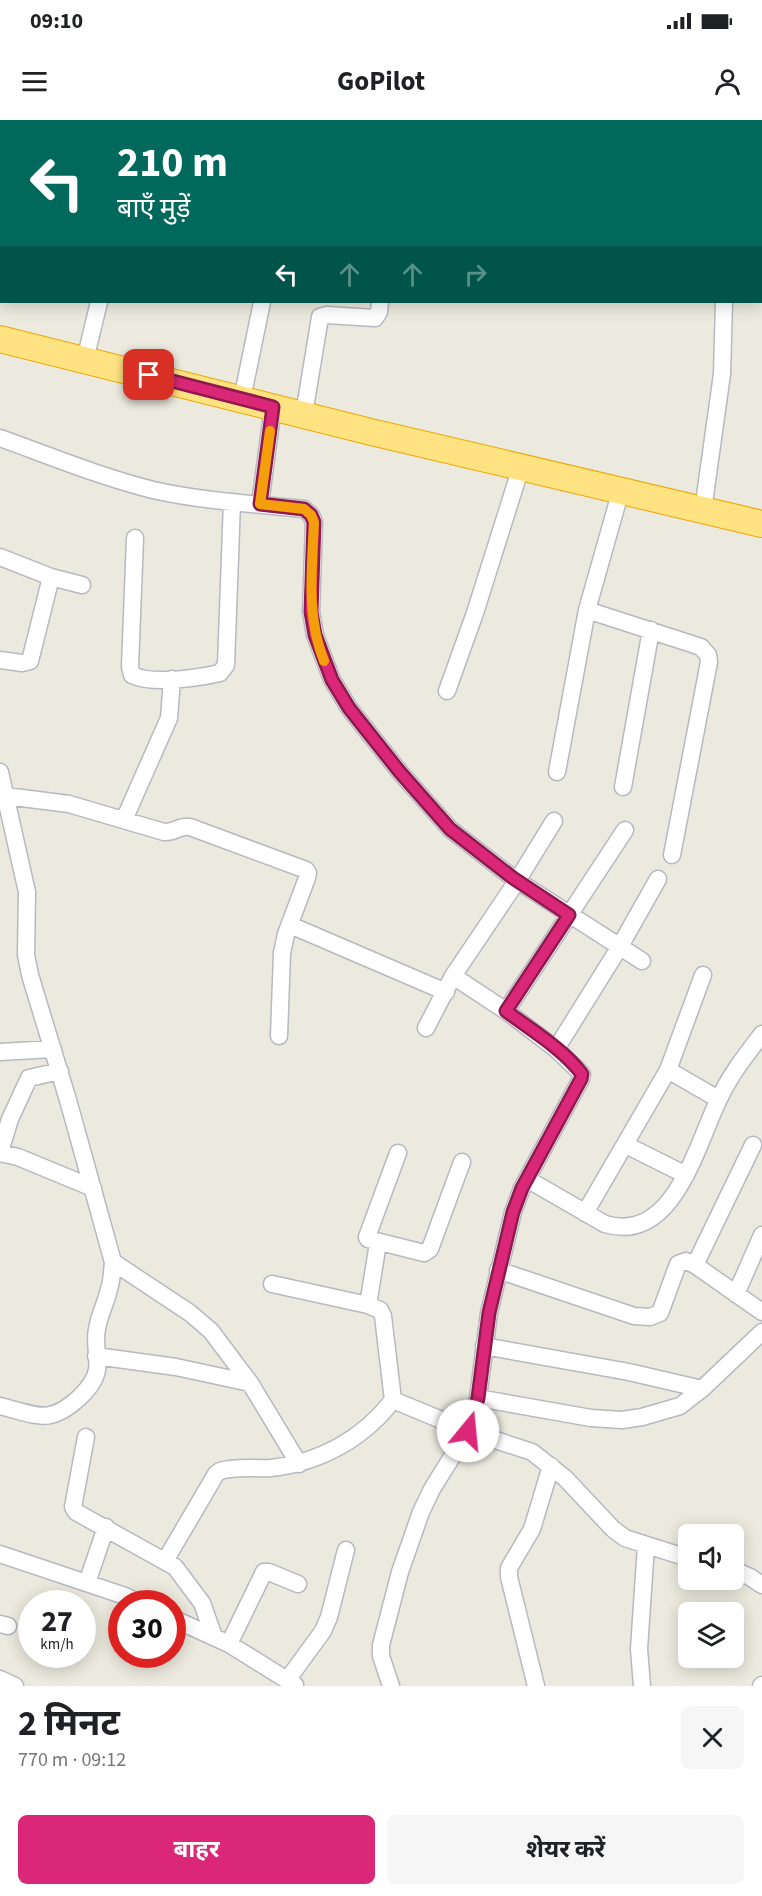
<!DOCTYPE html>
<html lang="hi">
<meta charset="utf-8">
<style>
body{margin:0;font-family:"Source Sans 3","Noto Sans Devanagari",sans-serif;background:#f6f6f6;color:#202124;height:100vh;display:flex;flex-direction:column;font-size:22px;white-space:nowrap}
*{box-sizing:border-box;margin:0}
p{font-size:20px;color:#757577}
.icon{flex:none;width:33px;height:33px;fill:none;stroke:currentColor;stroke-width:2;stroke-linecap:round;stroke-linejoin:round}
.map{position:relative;height:1566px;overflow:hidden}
.drawer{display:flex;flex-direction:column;background:#fff;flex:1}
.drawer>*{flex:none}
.guide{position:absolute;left:0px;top:0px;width:762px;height:183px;box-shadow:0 3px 15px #0003;background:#00695c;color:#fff;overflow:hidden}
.buttons{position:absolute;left:678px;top:1404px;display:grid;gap:12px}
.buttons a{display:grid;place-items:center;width:66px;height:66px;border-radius:9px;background:#fff;box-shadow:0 3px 15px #0003;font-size:30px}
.speed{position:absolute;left:18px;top:1470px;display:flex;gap:12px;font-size:30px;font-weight:700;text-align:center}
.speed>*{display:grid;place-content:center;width:78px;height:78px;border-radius:50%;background:#fff;box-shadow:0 3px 15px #0003;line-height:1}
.speed small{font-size:15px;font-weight:400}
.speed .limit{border:9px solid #d22;background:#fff;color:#111}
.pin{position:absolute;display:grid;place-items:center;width:51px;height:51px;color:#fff;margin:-26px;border-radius:12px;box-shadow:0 3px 9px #0006}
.me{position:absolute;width:66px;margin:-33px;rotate:17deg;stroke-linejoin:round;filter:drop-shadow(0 0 4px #0008)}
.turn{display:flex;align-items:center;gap:21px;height:126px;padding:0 18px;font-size:27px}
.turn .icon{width:78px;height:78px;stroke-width:2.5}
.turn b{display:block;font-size:42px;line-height:51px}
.lanes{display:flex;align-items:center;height:57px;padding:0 18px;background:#0003;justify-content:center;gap:30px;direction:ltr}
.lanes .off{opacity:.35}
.round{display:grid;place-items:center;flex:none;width:63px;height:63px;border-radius:9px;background:#f6f6f6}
.headline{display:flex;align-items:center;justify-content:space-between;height:102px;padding:0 18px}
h1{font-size:36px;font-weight:700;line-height:45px}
.button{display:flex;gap:12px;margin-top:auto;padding:12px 18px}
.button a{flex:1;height:69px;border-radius:9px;background:#db2777;color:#fff;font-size:24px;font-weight:700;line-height:69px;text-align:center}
.button a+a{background:#f6f6f6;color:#202124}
.status{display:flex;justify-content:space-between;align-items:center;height:42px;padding:0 30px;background:#fff;direction:ltr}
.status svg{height:16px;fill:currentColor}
header{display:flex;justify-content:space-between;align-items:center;height:78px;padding:0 18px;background:#fff;font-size:27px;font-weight:700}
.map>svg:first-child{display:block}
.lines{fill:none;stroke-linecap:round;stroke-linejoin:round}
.minor-casing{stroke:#b6b9bf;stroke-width:19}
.highway-casing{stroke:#eaa900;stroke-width:28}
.minor{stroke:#fff;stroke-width:16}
.highway{stroke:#ffe382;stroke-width:26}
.route-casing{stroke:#8e194d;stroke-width:15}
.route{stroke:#db2777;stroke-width:10}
.slow{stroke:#f59e0b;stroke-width:10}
</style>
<div class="status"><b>09:10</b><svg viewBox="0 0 49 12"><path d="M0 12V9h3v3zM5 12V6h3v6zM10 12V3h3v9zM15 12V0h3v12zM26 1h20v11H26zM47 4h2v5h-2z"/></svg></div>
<header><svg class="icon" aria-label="menu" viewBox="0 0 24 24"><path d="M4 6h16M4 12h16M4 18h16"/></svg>GoPilot<svg class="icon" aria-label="person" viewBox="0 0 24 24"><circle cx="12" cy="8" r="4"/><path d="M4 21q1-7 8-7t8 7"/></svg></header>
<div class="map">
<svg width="762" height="1566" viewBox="0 0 762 1566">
<rect width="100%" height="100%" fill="#ece9de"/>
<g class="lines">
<g class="minor-casing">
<path id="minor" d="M715 0 723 2
M86 2V0
M140 2V0
M226 2V0
M552 2 553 0
M744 2V0
M760 40H762
M0 108H2
M85 240 99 182
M242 279 262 182
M304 294 320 197 327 195 375 198 379 192 380 182
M0 318C50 336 101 357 153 370 202 381 254 384 304 389L311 395 314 402 311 492 315 515 332 560 349 588 399 651 450 709 513 758 642 841
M260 384 273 287
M703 390 722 254 724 182
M135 418 130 547 132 555C153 565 198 558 220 553L226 545 232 382
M0 437 51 457 82 465
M587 490 701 527 708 535 709 542 672 735
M0 540 22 543 30 541 51 457
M447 571 475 493 521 347
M0 652 27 772 26 835 30 855 68 980 113 1142C112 1151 112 1161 109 1169 106 1183 99 1195 97 1209 94 1223 99 1237 97 1250 95 1261 88 1269 80 1277 49 1306 37 1295 0 1286
M557 652 587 490 621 370
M623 667 651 510
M6 676 69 684 164 712C174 713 180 705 190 707L306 750 308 753 307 758 286 814 282 833 279 916
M124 700 169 598 172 559
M290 805 446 872
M506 891 625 710
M426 908 453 856 517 761 554 701
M556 929 619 828 658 759
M0 932 53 929
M668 950 718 979
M626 1025 686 1055
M0 1032 10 999 29 958 60 951
M0 1033 18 1037 93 1068
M398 1033 367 1117 368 1119 424 1133 430 1129 462 1042
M527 1059 605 1104C674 1125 697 1023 719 979 730 955 746 935 762 914
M585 1093 668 950 703 855
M113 1142 190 1193 211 1211 250 1263 299 1344
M695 1145 753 1025
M498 1150 634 1196 650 1197 660 1193 678 1144 686 1141 695 1145 762 1192
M736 1174 762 1115
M368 1185 378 1123
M484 1226 629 1252 702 1269
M96 1236 176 1247 250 1263
M478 1278 591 1298 622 1300 642 1297 680 1286 702 1269 762 1212
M393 1280 468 1311 532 1332 565 1358 613 1409 625 1418 688 1438
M86 1317 73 1387 76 1392 175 1447 202 1483 214 1517
M0 1434 125 1476 141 1484
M165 1441 216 1354 220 1351C236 1346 254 1349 271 1348 319 1343 363 1319 393 1280L383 1196 380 1190 368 1185 272 1164
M734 1450 750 1457 762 1465
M87 1463 106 1407
M172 1498 229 1524 295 1565
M0 1504 8 1506
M229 1524 264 1452H269L298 1464
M0 1559 15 1566
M288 1559 323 1511 329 1497 346 1430
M391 1566 381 1536V1525L400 1452 421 1392 432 1369 468 1311 478 1278 489 1193 513 1092 522 1068 581 959 582 954 556 929 506 891 453 856
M536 1566 509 1457V1448L532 1409 551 1346
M642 1566 639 1529 646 1425
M761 1566 762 1565"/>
</g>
<g class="highway-casing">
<path id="highway" d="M0 219 371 312 762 404"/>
</g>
<use href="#minor" class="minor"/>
<use href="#highway" class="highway"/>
</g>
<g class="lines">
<g class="route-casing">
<path id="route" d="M149 255 273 287 260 384 304 389 311 395 314 402 311 492 315 515 332 560 349 588 399 651 450 709 513 758 569 795 506 891C531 910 562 928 582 954L581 959 522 1068 513 1092 489 1193 478 1278 468 1311"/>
</g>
<use href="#route" class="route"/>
<path class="slow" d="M270 311 260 384 304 389 311 395 314 402C312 449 306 497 324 541"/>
</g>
</svg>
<div class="buttons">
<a><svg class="icon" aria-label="sound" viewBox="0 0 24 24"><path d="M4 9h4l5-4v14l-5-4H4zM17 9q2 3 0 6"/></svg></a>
<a><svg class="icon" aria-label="layers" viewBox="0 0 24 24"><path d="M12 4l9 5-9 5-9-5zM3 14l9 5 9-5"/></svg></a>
</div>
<div class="speed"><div>27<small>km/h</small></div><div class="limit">30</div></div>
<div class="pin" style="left:149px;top:255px;background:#d93025"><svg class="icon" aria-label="arrive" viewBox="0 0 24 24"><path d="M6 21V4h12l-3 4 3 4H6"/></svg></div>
<svg class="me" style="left:468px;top:1311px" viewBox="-20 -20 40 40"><circle r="19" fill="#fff"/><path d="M0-13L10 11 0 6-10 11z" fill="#db2777"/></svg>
<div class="guide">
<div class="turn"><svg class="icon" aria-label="left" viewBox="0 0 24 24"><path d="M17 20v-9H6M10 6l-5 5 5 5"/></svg><div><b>210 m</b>बाएँ मुड़ें</div></div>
<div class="lanes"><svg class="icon" aria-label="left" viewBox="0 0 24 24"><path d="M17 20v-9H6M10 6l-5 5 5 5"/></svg><svg class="icon off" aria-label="ahead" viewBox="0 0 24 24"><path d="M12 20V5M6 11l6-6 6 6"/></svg><svg class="icon off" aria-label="ahead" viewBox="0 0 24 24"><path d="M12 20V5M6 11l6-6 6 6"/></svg><svg class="icon off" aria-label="right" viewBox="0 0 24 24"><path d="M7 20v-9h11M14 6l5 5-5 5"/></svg></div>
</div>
</div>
<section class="drawer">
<div class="headline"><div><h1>2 मिनट</h1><p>770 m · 09:12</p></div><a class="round"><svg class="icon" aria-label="close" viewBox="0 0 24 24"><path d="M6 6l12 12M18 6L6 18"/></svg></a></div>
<div class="button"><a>बाहर</a><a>शेयर करें</a></div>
</section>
